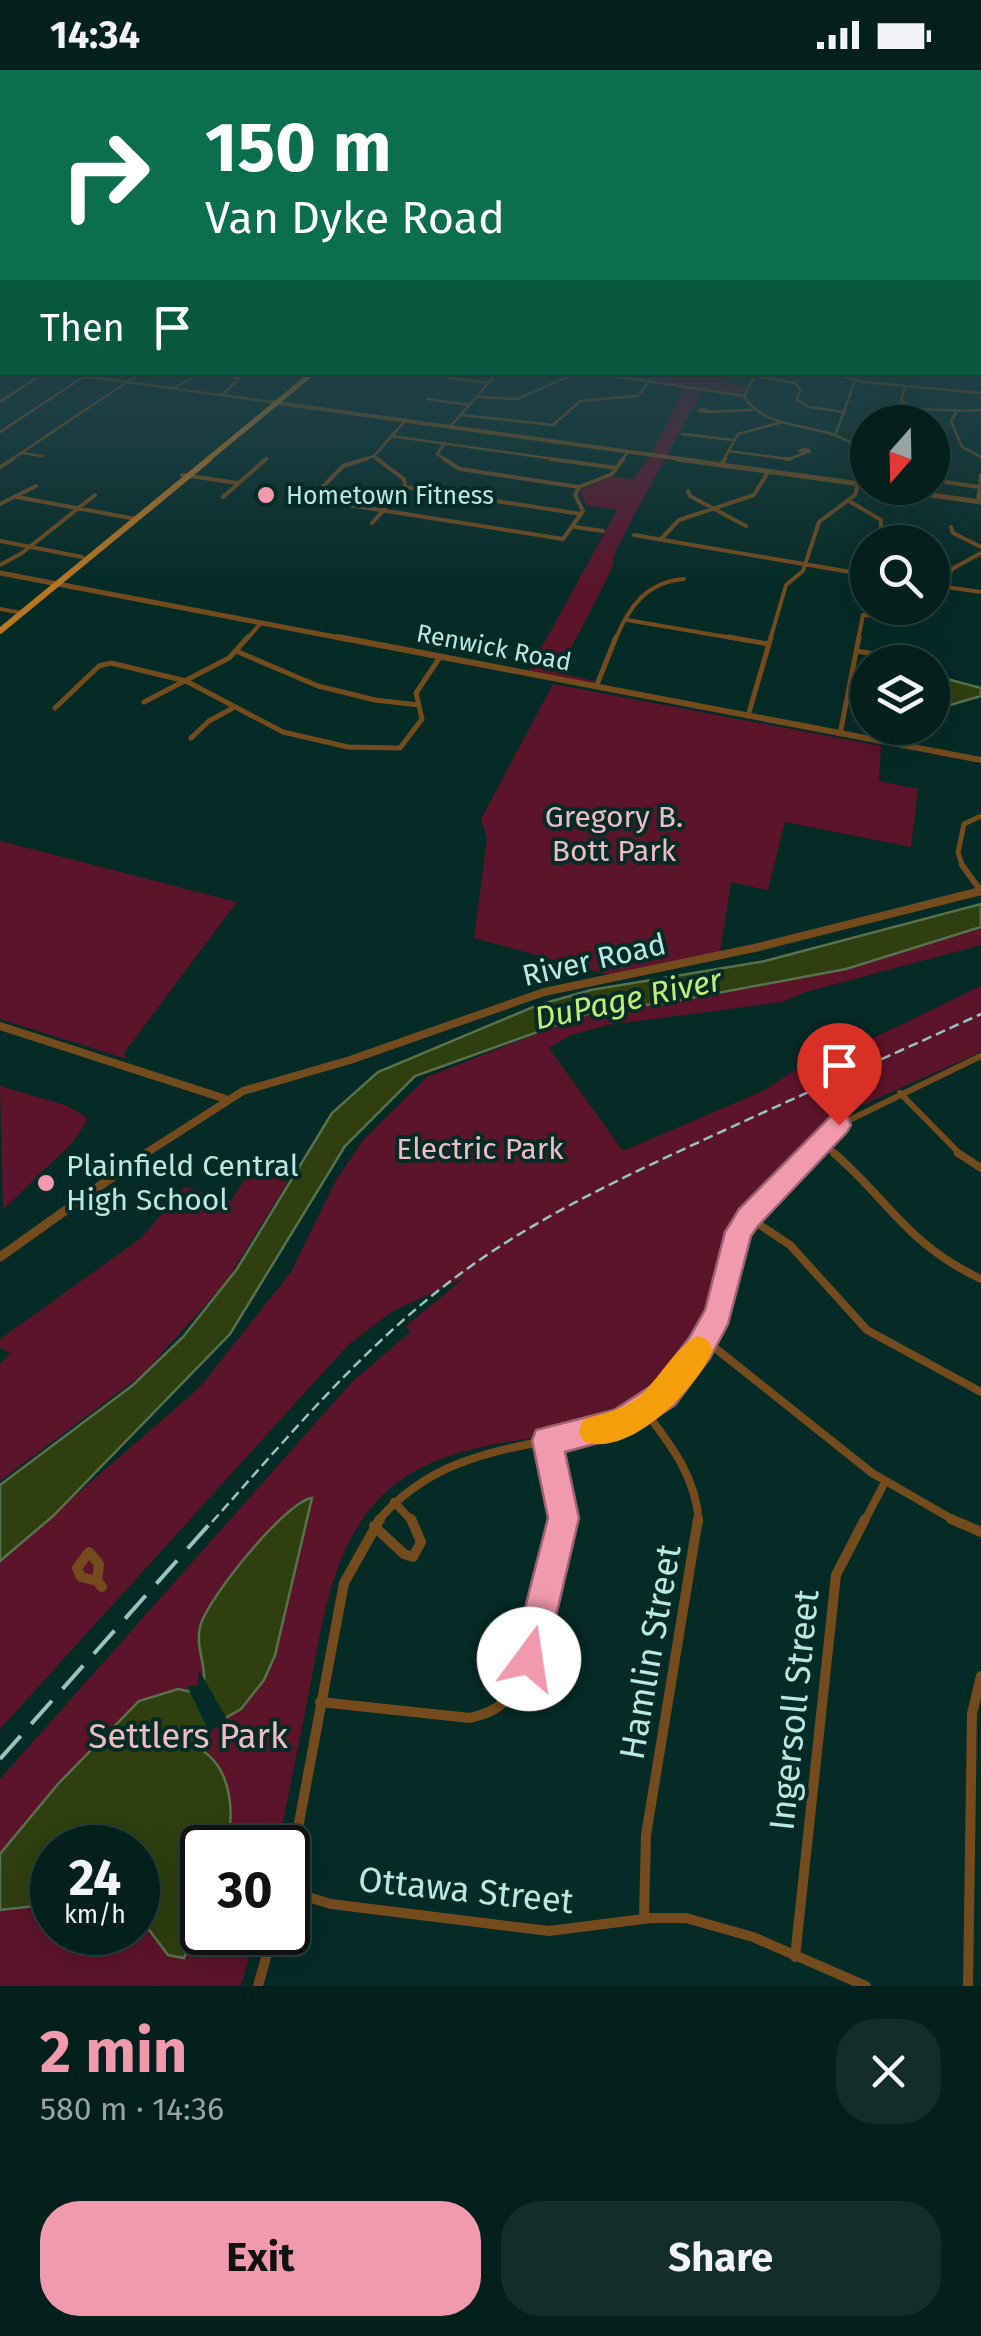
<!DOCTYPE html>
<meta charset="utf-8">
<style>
body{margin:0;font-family:"Fira Sans",sans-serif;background:#122d2a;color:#f1f3f6;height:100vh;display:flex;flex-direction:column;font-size:38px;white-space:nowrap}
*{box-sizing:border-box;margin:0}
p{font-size:32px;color:#97a3a4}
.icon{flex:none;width:55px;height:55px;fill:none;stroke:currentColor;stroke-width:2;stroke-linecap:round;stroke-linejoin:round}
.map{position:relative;height:1916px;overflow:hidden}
.sheet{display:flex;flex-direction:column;background:#04201d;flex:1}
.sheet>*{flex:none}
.banner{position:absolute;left:0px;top:0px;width:982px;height:305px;box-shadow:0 10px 40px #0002,0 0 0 2px #253e3b;background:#0b6e4f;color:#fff;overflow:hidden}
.needle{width:65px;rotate:200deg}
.tools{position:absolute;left:850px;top:335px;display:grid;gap:20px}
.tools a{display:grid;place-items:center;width:100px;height:100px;border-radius:50%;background:#04201d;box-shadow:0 10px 40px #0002,0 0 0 2px #253e3b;font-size:50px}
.speed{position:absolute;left:30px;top:1755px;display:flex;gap:20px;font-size:50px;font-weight:700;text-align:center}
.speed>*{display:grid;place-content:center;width:130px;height:130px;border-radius:50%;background:#04201d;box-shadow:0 10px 40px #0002,0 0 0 2px #253e3b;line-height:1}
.speed small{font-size:25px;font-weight:400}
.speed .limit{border:5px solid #111;border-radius:15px;background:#fff;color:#111}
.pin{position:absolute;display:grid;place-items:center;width:85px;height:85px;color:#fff;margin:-102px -42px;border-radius:50% 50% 50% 0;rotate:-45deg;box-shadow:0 0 10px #0007}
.pin .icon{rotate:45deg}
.me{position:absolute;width:110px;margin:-55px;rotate:14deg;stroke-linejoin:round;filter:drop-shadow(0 0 8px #0008)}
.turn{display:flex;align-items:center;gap:35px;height:210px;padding:0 40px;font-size:45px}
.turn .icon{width:130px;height:130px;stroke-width:2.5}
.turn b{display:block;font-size:70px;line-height:85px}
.then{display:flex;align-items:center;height:95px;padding:0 40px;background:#0003;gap:20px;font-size:38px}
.round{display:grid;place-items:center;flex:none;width:105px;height:105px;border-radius:40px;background:#122d2a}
.summary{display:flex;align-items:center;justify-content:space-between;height:170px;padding:0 40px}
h1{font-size:60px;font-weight:700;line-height:75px;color:#f29aad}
.button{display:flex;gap:20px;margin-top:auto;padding:20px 40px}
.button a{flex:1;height:115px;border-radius:40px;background:#f29aad;color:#111;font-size:40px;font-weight:700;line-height:115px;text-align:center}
.button a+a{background:#122d2a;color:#f1f3f6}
.status{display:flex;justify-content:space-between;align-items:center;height:70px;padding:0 50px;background:#04201d;direction:ltr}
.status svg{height:28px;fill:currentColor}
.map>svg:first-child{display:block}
.green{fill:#5c142b;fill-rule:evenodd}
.water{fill:#2f3f0f;stroke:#58724e;stroke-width:2.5}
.pier{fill:#052b27}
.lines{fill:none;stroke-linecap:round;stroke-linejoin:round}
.minor-far5{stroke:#744b1d;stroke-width:2.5}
.minor-far4{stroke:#744b1d;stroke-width:4}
.minor-far3{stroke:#744b1d;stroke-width:5}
.minor-far2{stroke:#744b1d;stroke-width:6}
.minor-far1{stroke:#744b1d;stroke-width:8}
.minor{stroke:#744b1d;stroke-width:10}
.tertiary-far4{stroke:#744b1d;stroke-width:4}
.tertiary-far3{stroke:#744b1d;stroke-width:5}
.tertiary-far2{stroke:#744b1d;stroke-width:6}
.tertiary-far1{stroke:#744b1d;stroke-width:8}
.tertiary{stroke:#744b1d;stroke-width:9}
.primary-far1{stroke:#b87523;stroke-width:5}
.primary{stroke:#b87523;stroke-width:6}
.rail-far1{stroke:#95c5be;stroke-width:2.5;stroke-dasharray:10 5;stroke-linecap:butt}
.rail{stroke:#95c5be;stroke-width:4;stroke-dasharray:31 16;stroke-linecap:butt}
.route{fill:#f29aad;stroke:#9d6470;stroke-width:2.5}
.slow{fill:#f59e0b}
.poi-dot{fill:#f29aad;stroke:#052b27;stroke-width:4}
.labels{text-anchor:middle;stroke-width:8;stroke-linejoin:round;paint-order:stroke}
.far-poi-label{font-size:25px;fill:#b7e9e2;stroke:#052b27;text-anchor:start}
.far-street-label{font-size:25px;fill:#b7e9e2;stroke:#052b27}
.park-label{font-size:30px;fill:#efbbc5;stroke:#052b27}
.street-label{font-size:30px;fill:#b7e9e2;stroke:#052b27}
.poi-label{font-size:30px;fill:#b7e9e2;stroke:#052b27;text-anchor:start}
.water-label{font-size:32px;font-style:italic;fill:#c1ec77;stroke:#052b27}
.near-street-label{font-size:35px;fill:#b7e9e2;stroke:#052b27}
.near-park-label{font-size:35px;fill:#efbbc5;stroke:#052b27}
</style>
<div class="status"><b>14:34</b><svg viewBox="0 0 49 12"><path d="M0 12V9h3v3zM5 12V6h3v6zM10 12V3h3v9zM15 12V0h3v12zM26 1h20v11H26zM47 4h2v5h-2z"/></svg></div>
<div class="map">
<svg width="981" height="1916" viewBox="0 0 981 1916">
<rect width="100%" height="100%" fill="#052b27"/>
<path class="green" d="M661 303H730L725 314 747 316 742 325 703 320 633 447 616 480 611 501 558 603 595 611 592 616 527 604 617 440 586 435 580 420 612 406 633 409 652 382 685 318 654 313Z
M553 614 881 676 879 711 918 719 911 777 785 752 768 820 731 812 720 883 609 905 474 868 487 769 481 749Z
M0 771 237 832 124 983 127 989 0 949Z
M981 857V875L806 922 782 932 608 955 571 965 549 978 623 1081 763 1021 803 995 834 987 981 916V982L840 1045 741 1142C725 1168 725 1192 718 1220 708 1255 679 1298 653 1322 611 1362 536 1365 482 1377 437 1387 396 1404 367 1443 329 1493 321 1562 309 1622 299 1674 288 1726 278 1777L202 1778V1862L256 1863 241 1916H0V1709L352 1312 410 1262 406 1256 464 1208 393 1241 349 1274 0 1659V1491L200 1317 291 1202 336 1110 364 1069 427 1007 596 940 659 934 823 904ZM52 1778H138V1862H52Z
M0 1016 65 1035 85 1046 87 1051 72 1073 3 1140Z
M250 1101 288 1112 226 1212 143 1304 0 1411V1294L10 1283 0 1278V1269L141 1168 185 1117 231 1131Z"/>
<path class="water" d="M932 605 981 618V626L933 640Z
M981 834V857L846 899 659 934 607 937 415 1006 345 1076 230 1264 53 1446 0 1491V1415L133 1315 183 1267 237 1199 332 1043 378 1002 538 935 591 920 765 891Z
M312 1428 275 1585 264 1610 241 1639 194 1666 198 1678C232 1696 236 1745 225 1777L202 1778V1842L184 1888 168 1885 138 1845V1778H52V1834L0 1840V1784L58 1714 139 1631 178 1619 196 1623 203 1619C208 1598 195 1578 200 1557 206 1530 286 1431 312 1428Z"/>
<path class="pier" d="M199 1600 228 1651 214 1659H208L187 1616H198Z"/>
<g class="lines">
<path class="minor-far5" d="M55 302 271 332
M588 302 744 326
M757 302 744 326C770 368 833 347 865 385L863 391
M828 302 863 312 981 323
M755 306 795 313 800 320 797 330 809 337 845 342
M448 308 490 313
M905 317 901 331 911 338
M173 319 200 303 240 308 223 324
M479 327 517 329 579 302
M427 329 469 335
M0 332 45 302
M701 339 707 340 708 342 699 341Z
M708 342 752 340
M956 343 951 351 962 377 981 387
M461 345 553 355 580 331 638 326 656 302
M899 352 901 344C927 335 954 343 981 340
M450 357 498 302
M0 362 91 302
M836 363 855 311
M682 364 732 370
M391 366 568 391
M445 373 437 384 448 391
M804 379 809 380 810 382 799 381Z
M728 381 789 389 805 383
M22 383 42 386
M9 391 142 302
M263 391 267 388
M358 391 374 386
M381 391 374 386 405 351
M621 391 627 383
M723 391 738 364 783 352"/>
<path class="minor-far4" d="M366 389 343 396 311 429 563 469 583 441 575 425 579 417 612 404 623 389
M444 389 460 399 579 417
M551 389 617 398
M786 389H790
M721 395 725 389
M0 397 13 389
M182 405 238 413
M932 410 979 417
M405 417 581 444
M688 421 690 426 746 456
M17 427 136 449
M223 427 266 389
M849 431 881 450 880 472
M978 432 981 405
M0 434 36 416
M372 453 405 417 404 409 377 389
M575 457 603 461
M951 457 953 463 981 477
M634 465 868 505
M661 469 679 450 754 425 768 402
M0 471 82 487
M0 495 22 483 95 425
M932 515 981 522
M944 517 952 499 981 483
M0 539 22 543
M627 550 744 570
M246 570 261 553
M615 570C629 537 646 512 684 509
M770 570 786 515 803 501 819 452 855 425 864 389
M858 570 863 545 908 549"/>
<path class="minor-far3" d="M729 567 768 574
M236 581 318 616 375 630 419 635
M856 581 892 587
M596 617 616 567
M144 632 229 588 248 567
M55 638 99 596 111 593 186 611 283 662 348 677 400 678 422 649 416 623 440 587
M748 646 771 567
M840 664 859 567
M191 668 209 651 233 638
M963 797 958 783 964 754 981 746"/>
<path class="minor-far2" d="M962 795 981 821
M900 1023 961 1085
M821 1072 837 1085
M808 1085 839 1055 981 986"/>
<path class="minor-far1" d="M834 1083C891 1133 907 1174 981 1209
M958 1083 981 1098
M748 1147 790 1175 867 1260 981 1322
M705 1270 872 1403 957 1452
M645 1341C671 1375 696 1407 699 1452
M547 1370 563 1452
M394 1432 413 1452
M377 1452C431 1388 497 1381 574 1365 597 1360 626 1354 646 1340 683 1314 713 1264 726 1222 732 1203 731 1180 739 1162 753 1131 787 1106 811 1083
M864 1452 885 1412"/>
<path class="minor" d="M951 1449 981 1462
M374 1456 404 1484 413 1487 421 1472 411 1449
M89 1482 99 1494 97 1511 81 1507 77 1498Z
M97 1511 102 1517
M320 1632 470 1648C484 1644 495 1641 505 1631 536 1601 553 1493 564 1449
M288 1811 344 1513 380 1449
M288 1821 331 1834 549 1861 651 1848H686L753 1867 866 1916
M644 1847 646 1765 698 1449
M795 1887 836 1505 865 1449
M258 1916 273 1862
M968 1916 972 1644 981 1606"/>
<path class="tertiary-far4" d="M271 332 696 391"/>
<path class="tertiary-far3" d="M678 389 868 415
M882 418 981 432
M0 503 351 570"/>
<path class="tertiary-far2" d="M338 567 981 690"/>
<path class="tertiary-far1" d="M0 956 226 1029
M143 1085 243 1021 350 990 544 922 759 877 981 821"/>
<path class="tertiary" d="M0 1187 146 1083"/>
<path class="primary-far1" d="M206 391 314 302"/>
<path class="primary" d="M0 561 209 389"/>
<path class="rail-far1" d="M212 1452C288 1367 361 1279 452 1210 536 1146 630 1104 725 1060 810 1021 896 983 981 944"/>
<path class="rail" d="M0 1689 214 1449"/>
</g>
<linearGradient id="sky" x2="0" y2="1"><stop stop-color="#031815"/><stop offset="0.48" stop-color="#2a4a52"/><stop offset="1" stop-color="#2a4a52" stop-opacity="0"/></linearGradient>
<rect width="981" height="517" fill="url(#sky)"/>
<path class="route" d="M839 1044 847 1047 851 1055 847 1062 758 1156 751 1166 728 1254 710 1288 675 1335 631 1364 565 1382 579 1448 546 1589 541 1601 529 1606 517 1601 512 1589 548 1448 532 1370 536 1360 614 1340 654 1314 689 1268 705 1240 725 1162 739 1139 830 1047Z"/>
<path class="slow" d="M698 1266 708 1270 713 1280C697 1318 629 1390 583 1371L579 1361 583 1350C601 1343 621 1341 636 1329 657 1313 677 1274 698 1266Z"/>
<g class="poi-dot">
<circle cx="266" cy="425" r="10"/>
<circle cx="46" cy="1113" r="10"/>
</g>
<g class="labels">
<g class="far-poi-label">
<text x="286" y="434">Hometown Fitness</text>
</g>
<g class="far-street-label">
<text transform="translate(494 577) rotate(11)" y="9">Renwick Road</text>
</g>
<g class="park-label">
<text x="614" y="757">Gregory B.<tspan x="614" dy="34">Bott Park</tspan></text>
<text x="480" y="1089">Electric Park</text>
</g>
<g class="street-label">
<text transform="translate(594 890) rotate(-13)" y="10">River Road</text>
</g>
<g class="poi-label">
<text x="66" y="1106">Plainfield Central<tspan x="66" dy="34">High School</tspan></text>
</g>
<g class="water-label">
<text transform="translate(628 929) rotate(-12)" y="11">DuPage River</text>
</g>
<g class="near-street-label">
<text transform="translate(650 1582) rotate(-80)" y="12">Hamlin Street</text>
<text transform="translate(794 1640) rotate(-84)" y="12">Ingersoll Street</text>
<text transform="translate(466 1820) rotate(6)" y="12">Ottawa Street</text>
</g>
<g class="near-park-label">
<text x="188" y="1678">Settlers Park</text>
</g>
</g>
</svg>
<div class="tools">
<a><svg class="needle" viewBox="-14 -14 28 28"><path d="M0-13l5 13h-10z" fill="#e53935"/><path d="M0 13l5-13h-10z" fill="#97a3a4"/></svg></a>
<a><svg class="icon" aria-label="search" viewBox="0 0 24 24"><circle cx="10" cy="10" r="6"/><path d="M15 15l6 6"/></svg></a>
<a><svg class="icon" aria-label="layers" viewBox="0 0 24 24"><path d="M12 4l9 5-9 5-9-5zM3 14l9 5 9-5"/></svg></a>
</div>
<div class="speed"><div>24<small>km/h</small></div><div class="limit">30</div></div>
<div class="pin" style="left:839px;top:1055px;background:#d93025"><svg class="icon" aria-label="arrive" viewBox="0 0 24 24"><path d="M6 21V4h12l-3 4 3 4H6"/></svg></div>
<svg class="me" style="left:529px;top:1589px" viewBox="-20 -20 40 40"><circle r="19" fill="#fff"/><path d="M0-13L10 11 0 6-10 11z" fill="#f29aad"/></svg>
<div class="banner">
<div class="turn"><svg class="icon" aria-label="right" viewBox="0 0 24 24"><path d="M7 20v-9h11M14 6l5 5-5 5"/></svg><div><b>150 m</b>Van Dyke Road</div></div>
<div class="then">Then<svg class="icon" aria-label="arrive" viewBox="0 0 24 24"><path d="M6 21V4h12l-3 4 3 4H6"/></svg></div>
</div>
</div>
<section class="sheet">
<div class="summary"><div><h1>2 min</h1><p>580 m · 14:36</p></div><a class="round"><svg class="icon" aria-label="close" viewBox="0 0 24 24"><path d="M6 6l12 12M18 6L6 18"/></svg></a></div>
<div class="button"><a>Exit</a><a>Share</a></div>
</section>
